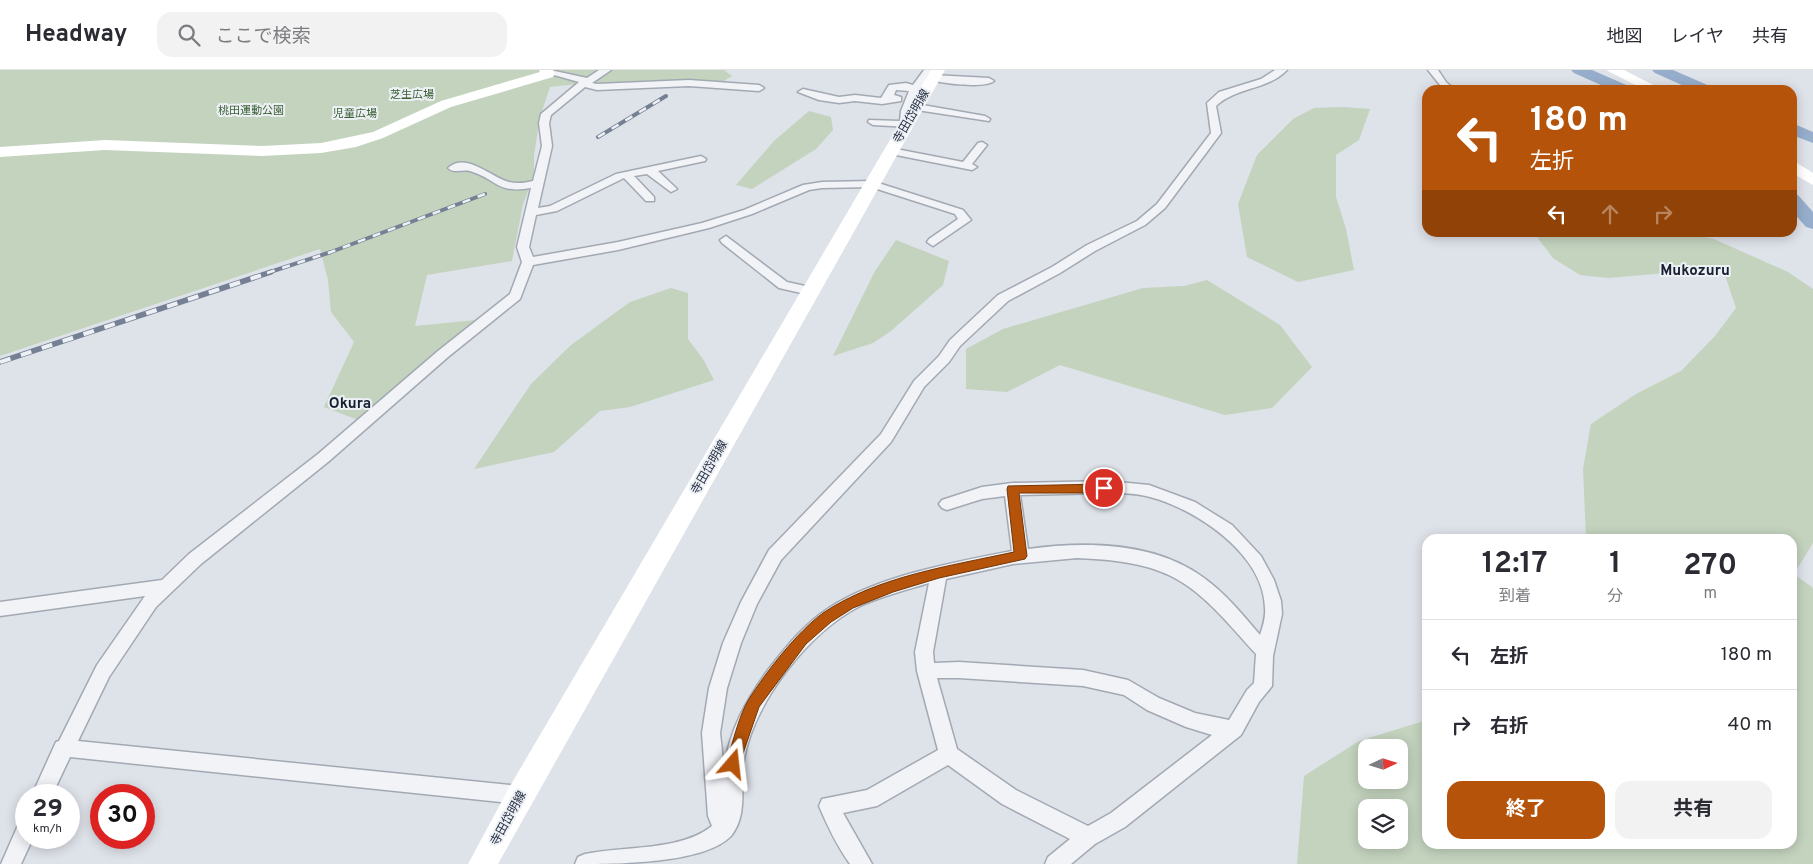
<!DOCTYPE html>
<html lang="ja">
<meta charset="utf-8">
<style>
body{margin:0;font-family:Overpass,"Noto Sans JP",sans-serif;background:#f2f2f3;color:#2b2b33;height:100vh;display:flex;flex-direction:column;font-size:19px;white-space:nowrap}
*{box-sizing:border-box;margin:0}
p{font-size:16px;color:#7c7c81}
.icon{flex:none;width:28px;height:28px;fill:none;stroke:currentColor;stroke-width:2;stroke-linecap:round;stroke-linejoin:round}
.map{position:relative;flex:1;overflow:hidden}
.side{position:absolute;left:1422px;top:464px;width:375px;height:315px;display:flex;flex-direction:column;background:#fff;border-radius:15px;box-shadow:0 2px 12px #0003}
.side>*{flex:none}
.hud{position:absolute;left:1422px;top:15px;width:375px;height:152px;border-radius:15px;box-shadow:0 2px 12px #0003;background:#b45309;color:#fff;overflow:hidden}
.needle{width:32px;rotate:86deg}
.tools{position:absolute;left:1358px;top:669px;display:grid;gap:10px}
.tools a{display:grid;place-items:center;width:50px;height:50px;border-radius:10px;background:#fff;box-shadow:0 2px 12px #0003;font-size:25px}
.speed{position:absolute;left:15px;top:714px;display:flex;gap:10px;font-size:25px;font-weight:700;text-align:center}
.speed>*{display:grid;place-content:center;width:65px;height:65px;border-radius:50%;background:#fff;box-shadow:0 2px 12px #0003;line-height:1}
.speed small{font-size:12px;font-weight:400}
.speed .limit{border:8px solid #d22;background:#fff;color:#111}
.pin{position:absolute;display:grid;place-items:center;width:42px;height:42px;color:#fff;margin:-21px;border:2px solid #fff;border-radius:50%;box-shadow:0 1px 5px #0007}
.me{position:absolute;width:55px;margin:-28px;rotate:17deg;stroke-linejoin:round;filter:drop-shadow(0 0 4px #0008)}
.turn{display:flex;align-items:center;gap:18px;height:105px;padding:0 25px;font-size:22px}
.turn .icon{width:65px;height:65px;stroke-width:2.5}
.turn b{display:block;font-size:35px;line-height:42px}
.lanes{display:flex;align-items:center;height:48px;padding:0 25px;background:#0003;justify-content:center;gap:25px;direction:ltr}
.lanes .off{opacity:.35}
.eta{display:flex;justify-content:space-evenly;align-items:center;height:85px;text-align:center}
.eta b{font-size:30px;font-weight:700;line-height:35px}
.primary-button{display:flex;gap:10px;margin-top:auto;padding:10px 25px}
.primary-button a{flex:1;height:58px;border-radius:15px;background:#b45309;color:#fff;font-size:20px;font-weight:700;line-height:58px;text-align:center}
.primary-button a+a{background:#f2f2f3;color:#2b2b33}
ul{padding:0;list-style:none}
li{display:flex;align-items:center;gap:15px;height:70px;padding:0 25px;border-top:1px solid #e1e1e2}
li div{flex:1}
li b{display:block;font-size:19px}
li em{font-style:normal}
header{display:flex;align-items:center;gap:30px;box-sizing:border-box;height:70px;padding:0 25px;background:#fff;border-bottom:1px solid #e1e1e2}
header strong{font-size:24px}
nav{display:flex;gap:28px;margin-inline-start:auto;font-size:18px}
.search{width:350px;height:45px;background:#f2f2f3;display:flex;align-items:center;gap:12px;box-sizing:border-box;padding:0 18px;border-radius:15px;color:#7c7c81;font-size:19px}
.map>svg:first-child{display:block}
.green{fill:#c3d3be;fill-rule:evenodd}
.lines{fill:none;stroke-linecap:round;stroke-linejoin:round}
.river{fill:#96aecc;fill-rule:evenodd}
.street-casing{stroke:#a3a9b3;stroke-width:3}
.street{fill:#f1f3f7;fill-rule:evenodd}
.secondary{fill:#fff;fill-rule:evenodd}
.rail-far1-casing{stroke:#768094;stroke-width:4}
.rail-casing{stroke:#768094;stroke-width:5.5}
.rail-far1{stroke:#edf1f6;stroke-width:2.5;stroke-dasharray:8;stroke-linecap:butt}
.rail{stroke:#edf1f6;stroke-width:4;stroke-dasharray:11;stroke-linecap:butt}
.route{fill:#b45309;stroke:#753606}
.labels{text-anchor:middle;stroke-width:4;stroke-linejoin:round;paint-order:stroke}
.far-park-label{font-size:11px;fill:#395e32;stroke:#edf1f6}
.street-label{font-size:12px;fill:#262f41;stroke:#edf1f6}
.quarter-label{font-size:15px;font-weight:bold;fill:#182031;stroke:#edf1f6}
</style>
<header>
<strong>Headway</strong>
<div class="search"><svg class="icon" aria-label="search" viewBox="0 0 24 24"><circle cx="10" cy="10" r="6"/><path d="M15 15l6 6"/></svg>ここで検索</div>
<nav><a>地図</a><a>レイヤ</a><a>共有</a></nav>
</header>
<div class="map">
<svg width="1813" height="794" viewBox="0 0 1813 794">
<rect width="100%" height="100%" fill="#dee2e9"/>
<path class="green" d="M0 0H724L732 6 719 14 705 10 612 15 595 12 550 17 540 47 534 85V106L523 134 512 191 427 205 415 256 496 248 371 355 324 337 354 272 331 242 328 210 320 179 0 286Z
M1343 37 1370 39 1359 70 1336 85V127L1346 159 1354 200 1298 212 1247 187 1238 134 1257 85 1293 49 1314 38Z
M809 41 831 47 833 60 816 79 752 119 736 115 774 71Z
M1534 163H1687L1714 169 1788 202 1813 219V473L1794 504 1813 518V794H1297L1304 706 1359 671 1427 650 1428 774H1792V469H1586L1583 399 1591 354 1636 324 1681 301 1715 266 1736 238 1724 202 1666 203 1608 208 1580 205 1553 188ZM1366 678H1399V710H1366ZM1366 738H1399V770H1366Z
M896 170 949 191 943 215 891 261 873 273 833 286 875 201Z
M1207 210 1280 255 1312 297 1272 338 1225 345 1060 295 1007 322 966 319V279L1003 259 1143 218 1184 216Z
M671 218 688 223V269L703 289 714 310 630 337 600 341 554 382 474 399 531 314 571 275 630 232Z"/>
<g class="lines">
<path class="river" d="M1571 0H1592L1631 17 1633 20H1612L1574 3Z
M1652 0H1673L1712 17 1714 20H1693L1655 3Z
M1792 53 1813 62V73L1792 65Z
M1792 124 1798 125 1813 142V159L1806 157 1792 141Z"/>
<g class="street-casing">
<path id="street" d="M550 0 587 8 599 0H611L592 13 597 14 689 10 759 15 764 18 759 21 689 16 597 20 585 17 551 45 549 53 552 76 538 138 550 136 616 104 701 86 706 89 705 91 658 101 677 119 671 122 647 104 634 106 654 127V131H646L624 108 557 141 536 145 529 177 533 187 618 172 702 153 744 140 803 115 822 112 872 111 963 140 971 150 933 176 927 172 929 169 958 149 955 144 871 117 822 118 809 120 752 144 709 158 618 180 533 195 520 229 448 287 328 392 201 494 156 537 109 607 78 671 520 716 527 718 530 725 527 732 520 734 70 687 52 725H32L56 672 59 671 97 595 145 526 0 546V532L162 510 189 484 318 384 438 281 510 224 522 192 517 177 531 118C496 124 497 109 470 101 462 99 454 104 448 98 466 81 492 108 509 112 517 114 525 113 533 111L542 76 539 53 541 44 579 12 554 5 545 6V2Z
M924 0H934L921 19 912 36 917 34 985 46 990 49 989 51 917 40 912 37 910 57 873 55 868 52 869 50 900 51 901 41 909 21 896 20 894 25 901 27V31L882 34 855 31 839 33 819 30 798 22 803 19 839 27 855 25 881 28 889 15 906 13 913 15Z
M1275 0H1287C1268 20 1236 17 1216 36L1221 63 1165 138 1145 155 1095 181 1060 203 1008 231 960 276 949 292 924 317 891 372 781 490 757 534 741 573 727 618 720 663 724 699C729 661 746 630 768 600 786 577 804 554 829 538 878 506 955 492 1012 481L1005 426 982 429 947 440 942 438 939 434 942 430 982 417 1012 413 1108 411 1149 415 1195 432 1232 455 1261 486 1274 510 1281 531 1282 544 1273 586 1272 616 1259 632 1241 665 1125 757 1095 774 1071 794H1045L1048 787 1070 769 1002 734 948 695 877 736 843 743 872 794H850C837 776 828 757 819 736L822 729 867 720 938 680 917 601 915 582 929 513C906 520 882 526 860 536 808 563 755 631 744 689 739 714 749 744 731 766 704 794 616 794 575 794L578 787 585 784C623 776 682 781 712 756L708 746 702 663 709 618 723 573 741 532 769 480 881 364 914 311 939 286 950 270 998 225 1052 197 1087 175 1137 151 1157 134 1211 63 1207 33 1219 22 1261 9ZM1108 423C1122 423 1136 423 1150 427 1196 439 1264 484 1265 538 1266 547 1263 556 1260 565 1243 545 1226 524 1204 508 1156 472 1086 471 1028 479L1020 425ZM1077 488C1176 492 1193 513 1256 584L1254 613 1247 620 1229 650 1195 643 1159 628 1128 610 1083 600 959 592 934 593 933 582 946 509 1013 494ZM937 608H959L1083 616 1124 625 1147 640 1186 657 1212 665 1111 743 1088 756 1016 720 957 679Z
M1428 0H1438L1446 12 1455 20H1444Z
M933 5 989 8 994 11C985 19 942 13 930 10V6Z
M982 72 987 75 972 94 977 97 972 100 891 84 886 81 891 78 963 92 978 73Z
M726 166 787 212 814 218 816 221 810 225 779 218 722 173 720 170Z
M26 750V768H33L21 794H1L19 753Z"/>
</g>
<use href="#street" class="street"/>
<path class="secondary" d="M539 0H553L555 4 553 7 451 37 383 68 356 77 321 83 262 86 105 80 0 87V77L105 70 262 76 321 73 373 62 441 31 540 2Z
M931 0H945L498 794H468L510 716Z
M1606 0H1624L1663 20H1645Z
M1792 90 1813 103V115L1792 103Z"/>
<g class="rail-far1-casing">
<path id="rail-far1" d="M598 67 666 26
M267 203 331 182 485 124"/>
</g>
<g class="rail-casing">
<path id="rail" d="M0 292 271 202"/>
</g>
<use href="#rail-far1" class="rail-far1"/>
<use href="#rail" class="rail"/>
</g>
<path class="route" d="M1104 414 1110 418 1104 423H1019L1027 486 1025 489 939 508 893 522 853 538 831 552 806 574 759 637 738 698 733 700 728 698 726 694C733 673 738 647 749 629 766 602 797 562 823 543 878 506 950 496 1014 482L1007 419 1008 416Z"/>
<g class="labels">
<g class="far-park-label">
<text x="412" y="28">芝生広場</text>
<text x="251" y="44">桃田運動公園</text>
<text x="355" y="47">児童広場</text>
</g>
<g class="street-label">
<text transform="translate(911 46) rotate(-60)" y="4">寺田岱明線</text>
<text transform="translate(709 397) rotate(-60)" y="4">寺田岱明線</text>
<text transform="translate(508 748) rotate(-61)" y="4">寺田岱明線</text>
</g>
<g class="quarter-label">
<text x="1695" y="205">Mukozuru</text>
<text x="350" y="338">Okura</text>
</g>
</g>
</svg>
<div class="tools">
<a><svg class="needle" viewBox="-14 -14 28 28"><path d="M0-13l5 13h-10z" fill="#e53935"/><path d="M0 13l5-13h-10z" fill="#7c7c81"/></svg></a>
<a><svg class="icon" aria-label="layers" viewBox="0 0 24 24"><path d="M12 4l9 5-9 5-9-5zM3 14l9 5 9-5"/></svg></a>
</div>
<div class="speed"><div>29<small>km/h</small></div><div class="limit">30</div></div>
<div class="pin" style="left:1104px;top:418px;background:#d93025"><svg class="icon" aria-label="arrive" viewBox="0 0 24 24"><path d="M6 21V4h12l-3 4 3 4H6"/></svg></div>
<svg class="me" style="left:733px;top:694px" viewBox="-20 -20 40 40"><path d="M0-17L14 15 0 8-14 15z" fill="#b45309" stroke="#fff" stroke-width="4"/></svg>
<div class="hud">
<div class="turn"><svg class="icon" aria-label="left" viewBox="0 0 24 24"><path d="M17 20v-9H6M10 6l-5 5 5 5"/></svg><div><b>180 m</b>左折</div></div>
<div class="lanes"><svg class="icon" aria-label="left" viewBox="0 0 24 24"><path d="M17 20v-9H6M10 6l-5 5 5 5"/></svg><svg class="icon off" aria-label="ahead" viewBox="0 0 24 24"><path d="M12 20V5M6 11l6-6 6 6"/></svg><svg class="icon off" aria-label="right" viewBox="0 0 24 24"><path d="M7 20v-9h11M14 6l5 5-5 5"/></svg></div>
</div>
<section class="side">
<div class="eta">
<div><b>12:17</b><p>到着</p></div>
<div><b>1</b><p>分</p></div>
<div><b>270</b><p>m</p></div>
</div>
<ul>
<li><svg class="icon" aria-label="left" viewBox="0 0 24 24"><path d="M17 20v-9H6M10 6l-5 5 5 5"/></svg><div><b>左折</b></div><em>180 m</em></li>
<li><svg class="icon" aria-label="right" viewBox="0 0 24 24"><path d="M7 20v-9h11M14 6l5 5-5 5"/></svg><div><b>右折</b></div><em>40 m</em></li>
</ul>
<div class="primary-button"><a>終了</a><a>共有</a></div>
</section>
</div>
